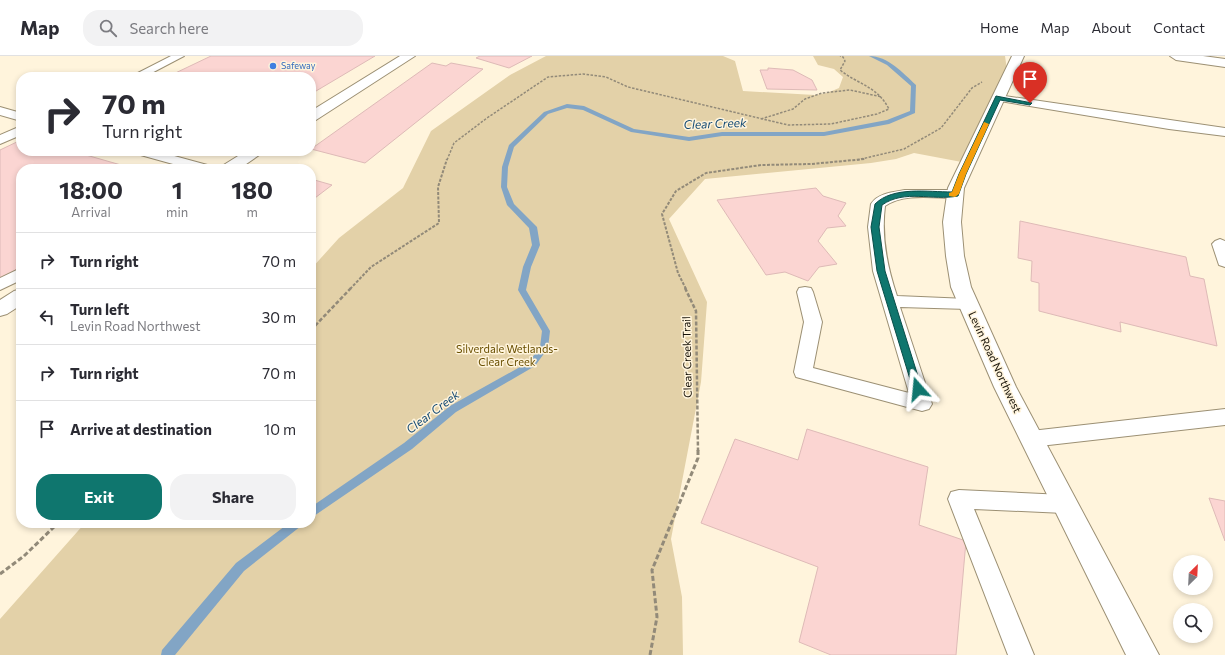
<!DOCTYPE html>
<style>
body{margin:0;font-family:Commissioner,sans-serif;background:#f2f2f3;color:#2b2b33;height:100vh;display:flex;flex-direction:column;font-size:15px;white-space:nowrap}
*{box-sizing:border-box;margin:0}
p{font-size:13px;color:#7c7c81}
.icon{flex:none;width:22px;height:22px;fill:none;stroke:currentColor;stroke-width:2;stroke-linecap:round;stroke-linejoin:round}
.map{position:relative;flex:1;overflow:hidden}
.drawer{position:absolute;left:16px;top:108px;width:300px;height:364px;display:flex;flex-direction:column;background:#fff;border-radius:16px;box-shadow:0 2px 6px #0003}
.drawer>*{flex:none}
.hud{position:absolute;left:16px;top:16px;width:300px;height:84px;border-radius:16px;box-shadow:0 2px 6px #0003;background:#fff;color:#2b2b33;overflow:hidden}
.needle{width:26px;rotate:24deg}
.tools{position:absolute;left:1173px;top:499px;display:grid;gap:8px}
.tools a{display:grid;place-items:center;width:40px;height:40px;border-radius:50%;background:#fff;box-shadow:0 2px 6px #0003;font-size:20px}
.pin{position:absolute;display:grid;place-items:center;width:34px;height:34px;color:#fff;margin:-41px -17px;border-radius:50% 50% 50% 0;rotate:-45deg;box-shadow:0 0 4px #0007}
.pin .icon{rotate:45deg}
.me{position:absolute;width:44px;margin:-22px;rotate:342deg;stroke-linejoin:round;filter:drop-shadow(0 0 3px #0008)}
.turn{display:flex;align-items:center;gap:14px;height:84px;padding:0 20px;font-size:18px}
.turn .icon{width:52px;height:52px;stroke-width:2.5}
.turn b{display:block;font-size:28px;line-height:34px}
.eta{display:flex;justify-content:space-evenly;align-items:center;height:68px;text-align:center}
.eta b{font-size:24px;font-weight:700;line-height:28px}
.cta{display:flex;gap:8px;margin-top:auto;padding:8px 20px}
.cta a{flex:1;height:46px;border-radius:16px;background:#0f766e;color:#fff;font-size:16px;font-weight:700;line-height:46px;text-align:center}
.cta a+a{background:#f2f2f3;color:#2b2b33}
ul{padding:0;list-style:none}
li{display:flex;align-items:center;gap:12px;height:56px;padding:0 20px;border-top:1px solid #e1e1e2}
li div{flex:1}
li b{display:block;font-size:15px}
li em{font-style:normal}
header{display:flex;align-items:center;gap:24px;box-sizing:border-box;height:56px;padding:0 20px;background:#fff;border-bottom:1px solid #e1e1e2}
header strong{font-size:19px}
nav{display:flex;gap:22px;margin-inline-start:auto;font-size:14px}
.search{width:280px;height:36px;background:#f2f2f3;display:flex;align-items:center;gap:10px;box-sizing:border-box;padding:0 14px;border-radius:16px;color:#7c7c81;font-size:15px}
.map>svg:first-child{display:block}
.green{fill:#e3d1a8}
.lines{fill:none;stroke-linecap:round;stroke-linejoin:round}
.stream{fill:#82a5c5;fill-rule:evenodd}
.building{fill:#fbd5d2;stroke:#debab7}
.lane-casing{stroke:#9c9074;stroke-width:2}
.street-casing{stroke:#9c9074;stroke-width:2}
.secondary-casing{stroke:#9c9074;stroke-width:2}
.path-far3{stroke:#928a79;stroke-width:1.5;stroke-dasharray:2.5 1.5;stroke-linecap:butt}
.path-far2{stroke:#928a79;stroke-width:2;stroke-dasharray:3 1.5;stroke-linecap:butt}
.path-far1{stroke:#928a79;stroke-width:2.5;stroke-dasharray:4 2;stroke-linecap:butt}
.path{stroke:#928a79;stroke-width:3;stroke-dasharray:5 2.5;stroke-linecap:butt}
.lane{fill:#fff;fill-rule:evenodd}
.street{fill:#fff;fill-rule:evenodd}
.secondary{fill:#fff;fill-rule:evenodd}
.route{fill:#0f766e;stroke:#0a4d48}
.slow{fill:#f59e0b}
.shop-dot{fill:#3f7fe0;stroke:#fff4dc;stroke-width:1.5}
.labels{text-anchor:middle;stroke-width:3;stroke-linejoin:round;paint-order:stroke}
.far-shop-label{font-size:9px;fill:#366cbe;stroke:#fff4dc;text-anchor:start}
.park-label{font-size:11px;fill:#694f00;stroke:#fff4dc}
.street-label{font-size:11px;fill:#171208;stroke:#fff4dc}
.water-label{font-size:12px;font-style:italic;fill:#124974;stroke:#fff4dc}
</style>
<header>
<strong>Map</strong>
<div class="search"><svg class="icon" aria-label="search" viewBox="0 0 24 24"><circle cx="10" cy="10" r="6"/><path d="M15 15l6 6"/></svg>Search here</div>
<nav><a>Home</a><a>Map</a><a>About</a><a>Contact</a></nav>
</header>
<div class="map">
<svg width="1225" height="599" viewBox="0 0 1225 599">
<rect width="100%" height="100%" fill="#fff4dc"/>
<path class="green" d="M546 0H723L735 5 743 35 815 39 827 37 839 32 843 21 834 13 818 9 813 0H1005L1008 21 967 107 914 97 896 103 871 107 705 123 669 163 707 246 701 326 671 483 682 541 683 599H0V563L85 467H311V213L339 182 403 132 431 75 510 19Z"/>
<g class="lines">
<path class="stream" d="M869 0C888 0 903 17 916 29L915 57 889 68 824 80H722L689 85 631 76 583 54 567 52 548 58 514 91 508 111 507 131 514 148 537 171 540 189 531 211 526 234 550 275 548 292 535 310 456 356 412 393 311 462V451L404 387 450 350 529 306 540 291 542 275 518 234 523 211 532 189 529 172 507 149 501 131 502 111 509 89 544 56 567 48 584 50 634 73 689 81 722 76H824L887 64 910 55 911 30 887 9Z
M289 467H303L301 470 244 515 175 599H161L162 594 236 507Z"/>
</g>
<path class="building" d="M211 0H375L311 38V21H167Z
M480 0H532L509 12 476 2Z
M432 7 446 10 451 7 483 13 365 107 311 93Z
M768 12 793 14 812 24 817 34 767 33 760 14H768Z
M21 84V95H72L135 113H21V211L0 223V94Z
M311 123 332 129 311 145Z
M816 132 823 140 846 147 838 160 846 170 827 172 818 185 837 208 819 211 808 225 785 216 766 219 717 144Z
M1020 165 1186 201 1190 220 1204 223 1217 290 1120 266 1121 276 1039 255V227L1031 225 1032 205 1018 202Z
M807 373 928 411 919 469 966 485 956 599H831L799 586 818 511 701 467 735 383 798 404Z
M1209 442 1225 445V485Z"/>
<g class="lines">
<g class="lane-casing">
<path id="lane" d="M171 0H184L144 21H130Z
M998 39 1225 72V80L1169 73 994 44 992 42Z
M0 51 21 57V65L0 59Z
M21 70V79L0 88V79Z
M136 95H156L211 110 213 113H191L137 98Z
M905 134H955L960 135 962 138 960 141 955 142C932 142 904 137 885 150 881 181 887 210 897 240L968 243 974 244 976 248 974 252 968 253 900 251 932 348 929 353 922 355 796 321 794 316 804 266 797 236 799 232 805 231 811 232 813 236 822 266 813 312 909 337 873 215 868 171 871 148C878 137 893 136 905 134Z
M1220 183 1225 185V211L1219 209 1212 188 1215 185Z
M21 212V224L0 234V222Z
M1225 353V369L1031 391 1024 389 1021 383 1024 377 1031 375Z
M959 434 1064 439 1072 441 1075 448 1072 455 1064 457 974 453 1034 599H1008L948 443 951 436Z"/>
</g>
<g class="street-casing">
<path id="street" d="M400 0H415L316 64 311 65V55Z
M1012 0H1024L964 132 961 166 964 200 971 231 1016 331 1159 599H1126L994 331 951 231 946 200 943 166 948 132Z
M246 95H265L239 113H220L222 110Z
M21 233V249L7 258 0 260V244L14 235Z"/>
</g>
<g class="secondary-casing">
<path id="secondary" d="M1170 0H1203L1225 3V11L1176 4Z"/>
</g>
<path class="path-far3" d="M761 63 793 53 805 43 822 37 850 34 882 41
M447 104 454 87 487 62 548 21 583 18 606 21 628 31 788 69 831 68 877 58 889 53C877 30 859 29 840 14L845 5 843 1 840 0
M857 104 904 93 941 72 972 32 982 26"/>
<path class="path-far2" d="M350 233 371 211 439 167 438 131 447 103
M686 233 678 217 662 158 676 135 706 117 761 109 811 108 865 103"/>
<path class="path-far1" d="M685 232 696 255 698 395
M311 274 351 232"/>
<path class="path" d="M0 518 24 500 58 467
M650 599 657 561 652 514 698 402V394"/>
<use href="#lane" class="lane"/>
<use href="#street" class="street"/>
<use href="#secondary" class="secondary"/>
</g>
<path class="route" d="M996 40 1032 47 1030 49 1000 44 966 118 958 140C932 145 905 133 882 149L879 171 885 215 922 333 918 337 913 333 877 215 871 171 875 148C893 130 928 136 952 136L959 118Z"/>
<path class="slow" d="M984 66 989 68 966 118 959 138 955 141 949 140V137L952 136 959 118Z"/>
<circle class="shop-dot" cx="273" cy="10" r="4"/>
<g class="labels">
<g class="far-shop-label">
<text x="281" y="13">Safeway</text>
</g>
<g class="park-label">
<text x="507" y="297">Silverdale Wetlands-<tspan x="507" dy="13">Clear Creek</tspan></text>
</g>
<g class="street-label">
<text transform="translate(687 301) rotate(-91)" y="4">Clear Creek Trail</text>
<text transform="translate(995 306) rotate(65)" y="4">Levin Road Northwest</text>
</g>
<g class="water-label">
<text transform="translate(715 68) rotate(-2)" y="4">Clear Creek</text>
<text transform="translate(433 356) rotate(-37)" y="4">Clear Creek</text>
</g>
</g>
</svg>
<div class="tools">
<a><svg class="needle" viewBox="-14 -14 28 28"><path d="M0-13l5 13h-10z" fill="#e53935"/><path d="M0 13l5-13h-10z" fill="#7c7c81"/></svg></a>
<a><svg class="icon" aria-label="search" viewBox="0 0 24 24"><circle cx="10" cy="10" r="6"/><path d="M15 15l6 6"/></svg></a>
</div>
<div class="pin" style="left:1030px;top:47px;background:#d93025"><svg class="icon" aria-label="arrive" viewBox="0 0 24 24"><path d="M6 21V4h12l-3 4 3 4H6"/></svg></div>
<svg class="me" style="left:918px;top:333px" viewBox="-20 -20 40 40"><path d="M0-17L14 15 0 8-14 15z" fill="#0f766e" stroke="#fff" stroke-width="4"/></svg>
<div class="hud">
<div class="turn"><svg class="icon" aria-label="right" viewBox="0 0 24 24"><path d="M7 20v-9h11M14 6l5 5-5 5"/></svg><div><b>70 m</b>Turn right</div></div>
</div>
<section class="drawer">
<div class="eta">
<div><b>18:00</b><p>Arrival</p></div>
<div><b>1</b><p>min</p></div>
<div><b>180</b><p>m</p></div>
</div>
<ul>
<li><svg class="icon" aria-label="right" viewBox="0 0 24 24"><path d="M7 20v-9h11M14 6l5 5-5 5"/></svg><div><b>Turn right</b></div><em>70 m</em></li>
<li><svg class="icon" aria-label="left" viewBox="0 0 24 24"><path d="M17 20v-9H6M10 6l-5 5 5 5"/></svg><div><b>Turn left</b><p>Levin Road Northwest</p></div><em>30 m</em></li>
<li><svg class="icon" aria-label="right" viewBox="0 0 24 24"><path d="M7 20v-9h11M14 6l5 5-5 5"/></svg><div><b>Turn right</b></div><em>70 m</em></li>
<li><svg class="icon" aria-label="arrive" viewBox="0 0 24 24"><path d="M6 21V4h12l-3 4 3 4H6"/></svg><div><b>Arrive at destination</b></div><em>10 m</em></li>
</ul>
<div class="cta"><a>Exit</a><a>Share</a></div>
</section>
</div>
